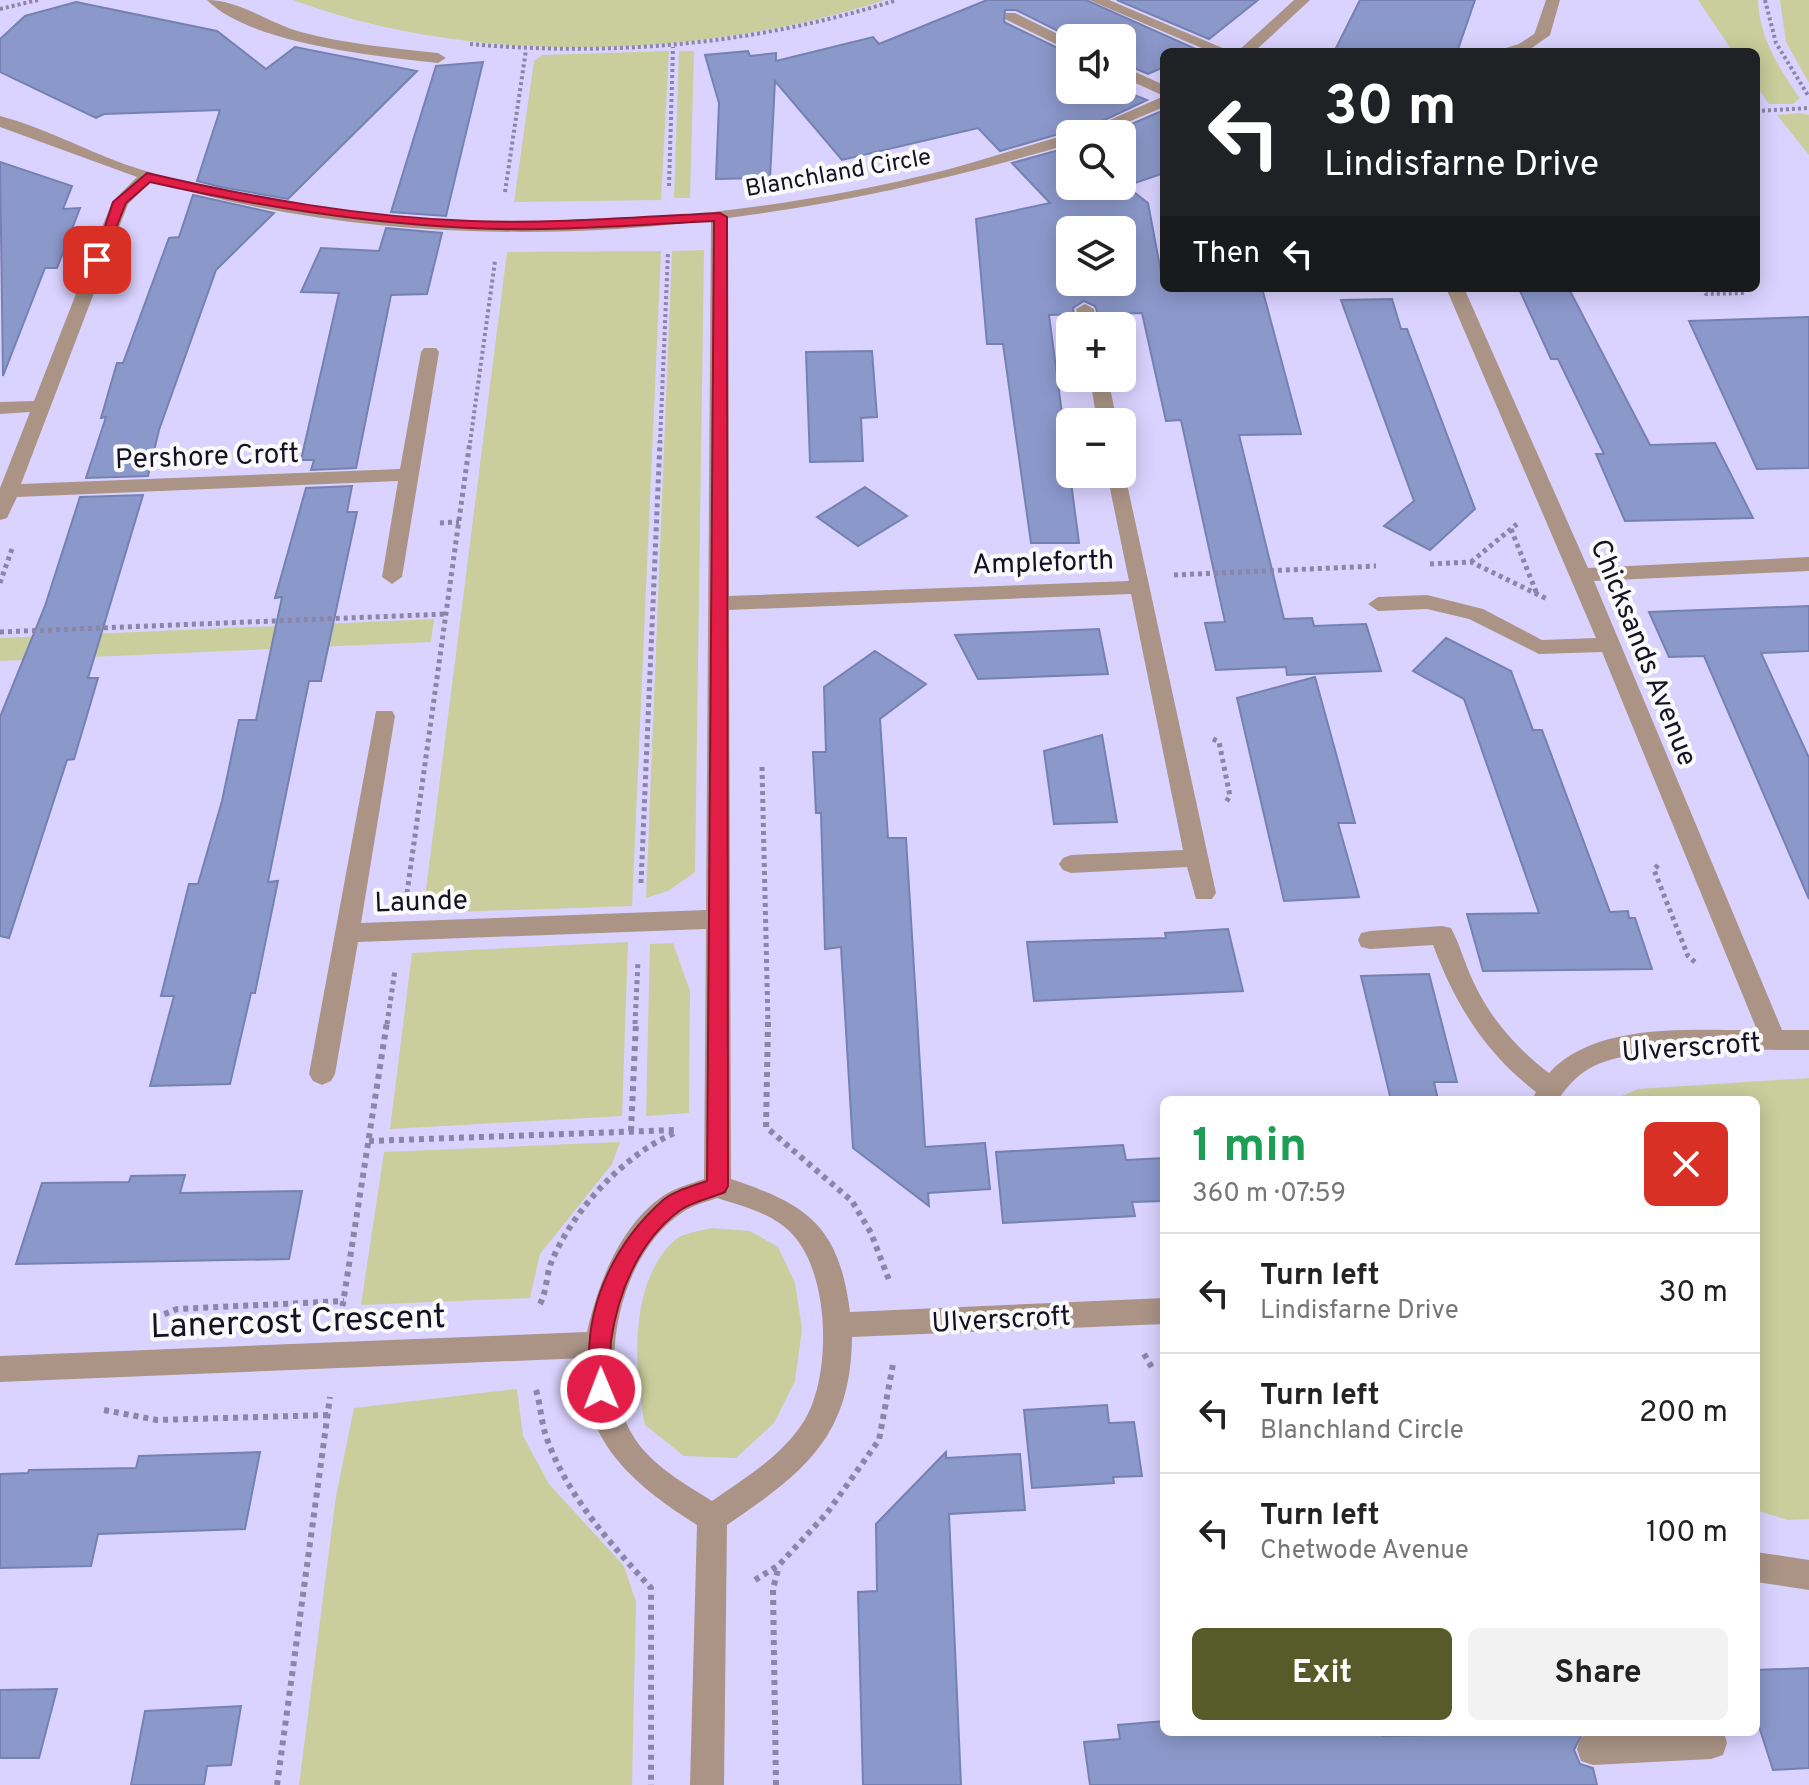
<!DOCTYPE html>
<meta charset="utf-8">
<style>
body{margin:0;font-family:Overpass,sans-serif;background:#f2f2f2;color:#222;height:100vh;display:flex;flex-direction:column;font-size:30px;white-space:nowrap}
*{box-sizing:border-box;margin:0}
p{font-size:26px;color:#767676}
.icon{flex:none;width:44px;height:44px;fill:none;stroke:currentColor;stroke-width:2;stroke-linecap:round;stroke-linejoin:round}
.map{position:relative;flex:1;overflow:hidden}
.details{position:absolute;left:1160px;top:1096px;width:600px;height:640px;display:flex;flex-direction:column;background:#fff;border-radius:12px;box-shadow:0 4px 20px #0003}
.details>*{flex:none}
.top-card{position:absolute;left:1160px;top:48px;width:600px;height:244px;border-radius:12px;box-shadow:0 4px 20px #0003;background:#202124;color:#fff;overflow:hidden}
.buttons{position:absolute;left:1056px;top:24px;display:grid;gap:16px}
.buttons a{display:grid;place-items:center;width:80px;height:80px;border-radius:12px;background:#fff;box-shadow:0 4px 20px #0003;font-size:40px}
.pin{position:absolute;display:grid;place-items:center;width:68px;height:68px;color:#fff;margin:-34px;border-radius:16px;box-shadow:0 4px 12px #0006}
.me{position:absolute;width:88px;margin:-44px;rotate:359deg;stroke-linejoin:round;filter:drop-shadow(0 0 6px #0008)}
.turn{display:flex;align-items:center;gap:28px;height:168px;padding:0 32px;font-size:36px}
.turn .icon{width:104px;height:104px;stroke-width:2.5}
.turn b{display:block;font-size:56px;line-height:68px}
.then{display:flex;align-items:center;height:76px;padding:0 32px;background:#0003;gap:16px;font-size:30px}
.round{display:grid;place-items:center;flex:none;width:84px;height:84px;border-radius:12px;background:#f2f2f2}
.headline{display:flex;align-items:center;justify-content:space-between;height:136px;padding:0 32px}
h1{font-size:48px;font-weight:700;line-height:60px;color:#1e9e55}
.primary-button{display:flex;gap:16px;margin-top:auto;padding:16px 32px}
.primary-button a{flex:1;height:92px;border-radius:12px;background:#575b29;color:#fff;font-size:32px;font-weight:700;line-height:92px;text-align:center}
.primary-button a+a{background:#f2f2f2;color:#222}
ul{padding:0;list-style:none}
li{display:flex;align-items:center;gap:24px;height:120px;padding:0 32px;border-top:2px solid #e0e0e0}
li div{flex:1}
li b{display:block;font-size:30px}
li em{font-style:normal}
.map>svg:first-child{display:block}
.green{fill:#c9ce9c}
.building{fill:#8b98ca;stroke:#7581b2;stroke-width:2;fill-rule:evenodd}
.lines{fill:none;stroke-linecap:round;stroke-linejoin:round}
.path-far2{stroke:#8b85a7;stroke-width:4;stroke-dasharray:3 3;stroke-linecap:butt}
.path-far1{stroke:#8b85a7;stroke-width:5;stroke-dasharray:4 4;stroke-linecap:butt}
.path{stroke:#8b85a7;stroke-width:6;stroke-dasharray:5 5;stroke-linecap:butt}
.lane{fill:#ab9486;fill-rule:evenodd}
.street{fill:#ab9486;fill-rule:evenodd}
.route{fill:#e11d48;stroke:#92132f;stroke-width:2}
.labels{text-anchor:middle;stroke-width:8;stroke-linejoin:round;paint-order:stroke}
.far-street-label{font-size:24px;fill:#161225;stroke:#fafafa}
.street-label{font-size:28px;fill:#161225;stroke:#fafafa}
.near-street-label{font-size:34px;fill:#161225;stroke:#fafafa}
</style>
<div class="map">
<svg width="1809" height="1785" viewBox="0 0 1809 1785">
<rect width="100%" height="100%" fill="#dad3ff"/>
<path class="green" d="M293 0H885C702 59 474 67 293 0Z
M1698 0H1758C1759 36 1779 69 1800 98L1793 104H1769L1756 85V52H1733Z
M1780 0H1809V83L1786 42Z
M669 51 661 200 514 202 534 61 542 55Z
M679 51H694L690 198H674Z
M1800 113 1809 115V155L1777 115Z
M704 250 695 872 668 891 646 898 672 251Z
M661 251 632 906 423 913 507 252Z
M434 619 431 642 0 661V638Z
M628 942 622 1116 390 1129 412 953Z
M673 943 690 991 689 1113 646 1116 650 944Z
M1809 1078V1519L1787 1520 1756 1510V1100H1613L1638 1089Z
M620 1142 612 1164 540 1254 530 1298 361 1305 384 1152Z
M711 1228 750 1231 778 1247 795 1283 802 1329 795 1381 774 1423 736 1458 684 1456 645 1425C634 1370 628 1282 675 1240 683 1233 700 1231 711 1228Z
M517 1389 523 1436 549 1484 624 1566 636 1602 632 1785H299L336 1496 354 1408Z"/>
<path class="building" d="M987 0H1086L1196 49 1164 52V67L1148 74 1122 63V38H1072L1016 10H1005L1004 22 1070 54V90H1122L1147 100 1075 134 1069 131 1000 151 978 128 842 160 775 81 770 178 716 179 719 103 705 55 748 51 750 56 776 53V61L873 37 879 44Z
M1117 0H1258L1209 39Z
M1360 0H1475L1457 52H1334Z
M76 2 217 31 266 69 295 47 417 71 288 199 221 187 197 181 220 110 104 114 96 118 0 72V39L25 16Z
M483 62 446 216 391 212 436 66Z
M1164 110V173L1126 186 1148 203 1164 288H1262L1301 434 1239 435 1284 619 1312 618 1314 626 1366 624 1381 671 1287 675 1286 667 1216 670 1205 623 1225 622 1181 420 1166 421 1142 313 1098 314 1095 306 1084 301 1073 308 1074 314 1049 315 1079 543H1031L1003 344H987L976 219 1050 203 1012 163 1070 147V186H1122V134H1108ZM1070 230H1122V282H1070Z
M0 162 72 186 63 209 80 208 57 268H45L3 376Z
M193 195 274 213 216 270 159 430 148 476 86 478 106 417 101 418 117 363H123L169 238 179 237Z
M386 228 442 233 427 294 391 295 356 468 311 470 314 460H301L339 293 301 292 321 248 379 251Z
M1569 289 1650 445 1715 443 1753 518 1625 521 1596 454H1604L1558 359H1551L1520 291Z
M1392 299 1401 329H1407L1475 509 1430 550 1384 526 1414 501 1341 300Z
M1809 317V468L1757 469 1689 321Z
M872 351 877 417 861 418 863 461 810 462 806 352Z
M352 486 347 512H357L321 681H309L268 882 278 881 255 993H251L230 1084 150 1086 174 996H161L189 884H198L222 801 239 720H256L282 597 275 598 306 488Z
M865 487 907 516 858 546 817 517Z
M143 495 88 678H98L74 759 67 760 9 938 0 936V717L45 606 80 497Z
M1809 606V651L1761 653 1809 758V899L1704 656 1669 657 1649 612Z
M1099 629 1108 674 978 679 955 635Z
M1446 638 1511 671 1533 730H1542L1610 912 1628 911 1629 918H1635L1652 969 1483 971 1467 914 1539 913 1464 699 1413 671Z
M875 651 926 684 880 719 888 838H906L925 1147 985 1143 990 1189 928 1193 929 1206 853 1148 841 947 825 949 821 813H816L813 752H826L824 687Z
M1315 677 1355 823H1338L1359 897 1284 901 1237 698Z
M1102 735 1117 822 1054 824 1044 751Z
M1228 929 1243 991 1034 1001 1027 942 1166 938 1165 933Z
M1429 974 1457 1082H1434L1438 1100H1391L1361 976Z
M1123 1145 1126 1160 1164 1158V1201L1132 1202 1135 1216 1003 1223 996 1152Z
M185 1175 180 1193 302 1191 289 1259 16 1264 42 1183 129 1182 131 1176Z
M1107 1405 1109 1423 1134 1422 1142 1476 1113 1477 1114 1483 1032 1488 1024 1410Z
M260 1452 245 1529 98 1534 91 1566 0 1568V1474L28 1473 29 1470 136 1468 139 1456Z
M946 1452V1458L1020 1454 1025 1510 949 1514 961 1785H863L858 1592 877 1591 876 1524Z
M1809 1668V1768L1773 1770 1756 1717V1670Z
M57 1689 39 1758H0V1690Z
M241 1706 231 1765 207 1766 204 1785H131L145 1711Z
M1164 1721V1732H1381L1382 1736 1583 1732 1574 1750 1580 1764 1593 1768 1597 1785H1090L1084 1742 1120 1739 1118 1725Z"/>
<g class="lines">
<path class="path-far2" d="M1765 0 1776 43 1809 97
M0 9 38 0
M470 44C617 57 756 44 897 0
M1756 111 1809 108
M669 186 673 47
M505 192 526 50
M1702 288 1706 294 1744 293 1742 288
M470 443 495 261
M660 443 668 253"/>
<path class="path-far1" d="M440 523 459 522
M1511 529 1537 594
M1471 562 1517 524
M1430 564 1471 562 1547 599
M1174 575 1376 566
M0 583 13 546
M0 632 447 614
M1213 739 1219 742 1230 796 1226 802
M762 767 768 1024
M1658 865 1654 870 1688 956 1696 963
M641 883 660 441
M407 893 470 441
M387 1024 395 970
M635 1024 638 961"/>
<path class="path" d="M768 1022 766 1127 852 1201 871 1233 889 1280
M631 1131 636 1022
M369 1141 676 1130
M540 1304C547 1291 546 1276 551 1263 572 1211 625 1153 677 1132
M341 1316 387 1022
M155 1318 177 1309 344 1301
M1144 1354 1154 1371
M536 1390C541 1406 541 1423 547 1439 568 1497 610 1543 651 1588V1785
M104 1410 157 1420 328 1415
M755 1580 779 1565 827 1513 879 1440 893 1364
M277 1785 330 1397
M776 1785 773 1589 779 1566"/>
<path class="lane" d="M1089 0H1109L1232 52H1211Z
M1005 13H1015L1070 40V51L1005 19Z
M1537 32 1550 35 1529 50 1493 52 1519 44Z
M1122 66 1164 85V96L1122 77Z"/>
<path class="street" d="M207 0C239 0 269 23 301 32 346 44 392 48 438 53L446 58 438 63C377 56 250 44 207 0Z
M1294 0H1310L1254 52H1237Z
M1546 0H1560L1550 35 1542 40 1534 35Z
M1164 96V107L1100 134H1078Z
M0 116C42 127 83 149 124 164 164 178 211 188 253 196 477 240 721 226 942 171 985 160 1027 145 1070 134V144C957 177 845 203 728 218L729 596 1129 581 1107 474H1122L1124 470 1216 893 1212 899H1196L1187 867 1071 873 1063 870 1059 864 1063 858 1071 855 1183 850 1131 594 729 610 731 1179C808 1205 839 1226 850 1312L1164 1298V1324L852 1337C851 1438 803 1473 727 1525L724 1785H690L697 1525C634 1485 579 1440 585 1358L0 1382V1356L587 1332C598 1284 620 1225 663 1196 674 1188 690 1184 704 1179L706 929 358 942 335 1074 331 1081 322 1085 313 1081 309 1074 376 711H392L395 716 361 923 706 910 711 220C562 239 401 236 252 206 219 200 185 190 152 181L128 204 21 484 400 469 421 352 424 348H436L439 352 402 577 392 584 382 577 398 481 17 497 7 518 0 520V488L30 412 0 414V402L34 401 112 202 137 177 0 127ZM717 1198C742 1206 775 1214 793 1235 830 1275 832 1376 804 1421 782 1456 745 1478 712 1501 685 1484 653 1466 635 1439 593 1375 618 1254 683 1212 693 1205 706 1202 717 1198Z
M1446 288H1464L1588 568 1809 557V571L1594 581 1782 1030H1809V1050C1752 1051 1643 1042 1594 1066 1579 1073 1567 1086 1558 1100H1532L1536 1092C1485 1053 1455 1004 1433 945L1370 949 1361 947 1358 940 1361 933 1370 931 1442 926 1451 928C1460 945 1465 964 1473 981 1490 1018 1516 1048 1549 1073 1597 1021 1692 1031 1757 1030L1602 652 1539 654 1469 619 1427 609 1378 611 1368 604 1378 597 1427 595 1483 609 1542 640 1596 638Z
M1085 304 1094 309 1097 326H1079L1076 309Z
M1090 378H1108L1117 422H1097Z
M1756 1552 1809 1560V1590L1756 1582Z
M1724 1732 1727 1743 1723 1755 1711 1759 1593 1765 1581 1761 1577 1749 1581 1737 1593 1733Z"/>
</g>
<path class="route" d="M147 173C254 198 361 217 471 221 554 224 637 217 720 213L727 217 728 1186 725 1192C711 1198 691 1202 679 1211 638 1242 618 1293 611 1341 609 1359 616 1380 608 1396L601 1399 593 1396C588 1385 589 1372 589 1360 588 1299 617 1241 662 1201 673 1191 693 1186 707 1181L714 221C633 225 551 232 469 228 361 223 256 206 150 182L126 203 102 263H93L113 202Z"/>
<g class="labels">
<g class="far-street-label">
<text transform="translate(838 172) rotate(-10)" y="8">Blanchland Circle</text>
</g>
<g class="street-label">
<text transform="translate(207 455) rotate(-2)" y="10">Pershore Croft</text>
<text transform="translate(1043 561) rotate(-2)" y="10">Ampleforth</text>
<text transform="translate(1645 652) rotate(68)" y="10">Chicksands Avenue</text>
<text transform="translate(421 900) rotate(-2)" y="10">Launde</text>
<text transform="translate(1691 1046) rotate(-4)" y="10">Ulverscroft</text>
<text transform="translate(1001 1318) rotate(-3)" y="10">Ulverscroft</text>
</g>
<g class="near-street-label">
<text transform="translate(298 1320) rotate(-2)" y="12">Lanercost Crescent</text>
</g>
</g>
</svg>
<div class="buttons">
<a><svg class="icon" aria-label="sound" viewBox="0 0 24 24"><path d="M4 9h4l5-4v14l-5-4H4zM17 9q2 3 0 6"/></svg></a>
<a><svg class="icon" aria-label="search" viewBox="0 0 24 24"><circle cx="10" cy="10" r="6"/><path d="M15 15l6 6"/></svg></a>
<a><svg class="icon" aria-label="layers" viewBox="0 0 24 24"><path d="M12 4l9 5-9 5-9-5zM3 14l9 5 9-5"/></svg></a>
<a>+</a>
<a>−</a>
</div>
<div class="pin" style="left:97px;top:260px;background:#d93025"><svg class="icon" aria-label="arrive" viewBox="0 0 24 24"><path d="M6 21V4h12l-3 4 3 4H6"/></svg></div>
<svg class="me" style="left:601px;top:1389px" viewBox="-20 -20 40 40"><circle r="17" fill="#e11d48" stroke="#fff" stroke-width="3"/><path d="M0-11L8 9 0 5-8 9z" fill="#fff"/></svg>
<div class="top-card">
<div class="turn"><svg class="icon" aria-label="left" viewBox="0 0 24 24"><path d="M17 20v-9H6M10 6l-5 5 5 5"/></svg><div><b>30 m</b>Lindisfarne Drive</div></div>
<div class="then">Then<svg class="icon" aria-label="left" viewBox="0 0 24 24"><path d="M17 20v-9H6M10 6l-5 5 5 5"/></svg></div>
</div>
<section class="details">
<div class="headline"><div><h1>1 min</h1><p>360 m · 07:59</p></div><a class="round" style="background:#d93025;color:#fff"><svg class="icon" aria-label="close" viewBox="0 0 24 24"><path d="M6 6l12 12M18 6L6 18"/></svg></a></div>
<ul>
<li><svg class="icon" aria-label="left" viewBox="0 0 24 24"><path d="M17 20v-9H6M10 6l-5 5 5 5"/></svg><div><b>Turn left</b><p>Lindisfarne Drive</p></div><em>30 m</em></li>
<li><svg class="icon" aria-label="left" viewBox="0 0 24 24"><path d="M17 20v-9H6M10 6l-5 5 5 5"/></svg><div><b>Turn left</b><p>Blanchland Circle</p></div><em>200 m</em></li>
<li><svg class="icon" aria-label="left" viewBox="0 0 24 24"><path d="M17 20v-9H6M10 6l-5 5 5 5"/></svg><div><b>Turn left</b><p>Chetwode Avenue</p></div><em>100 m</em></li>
</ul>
<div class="primary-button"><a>Exit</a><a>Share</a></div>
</section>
</div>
